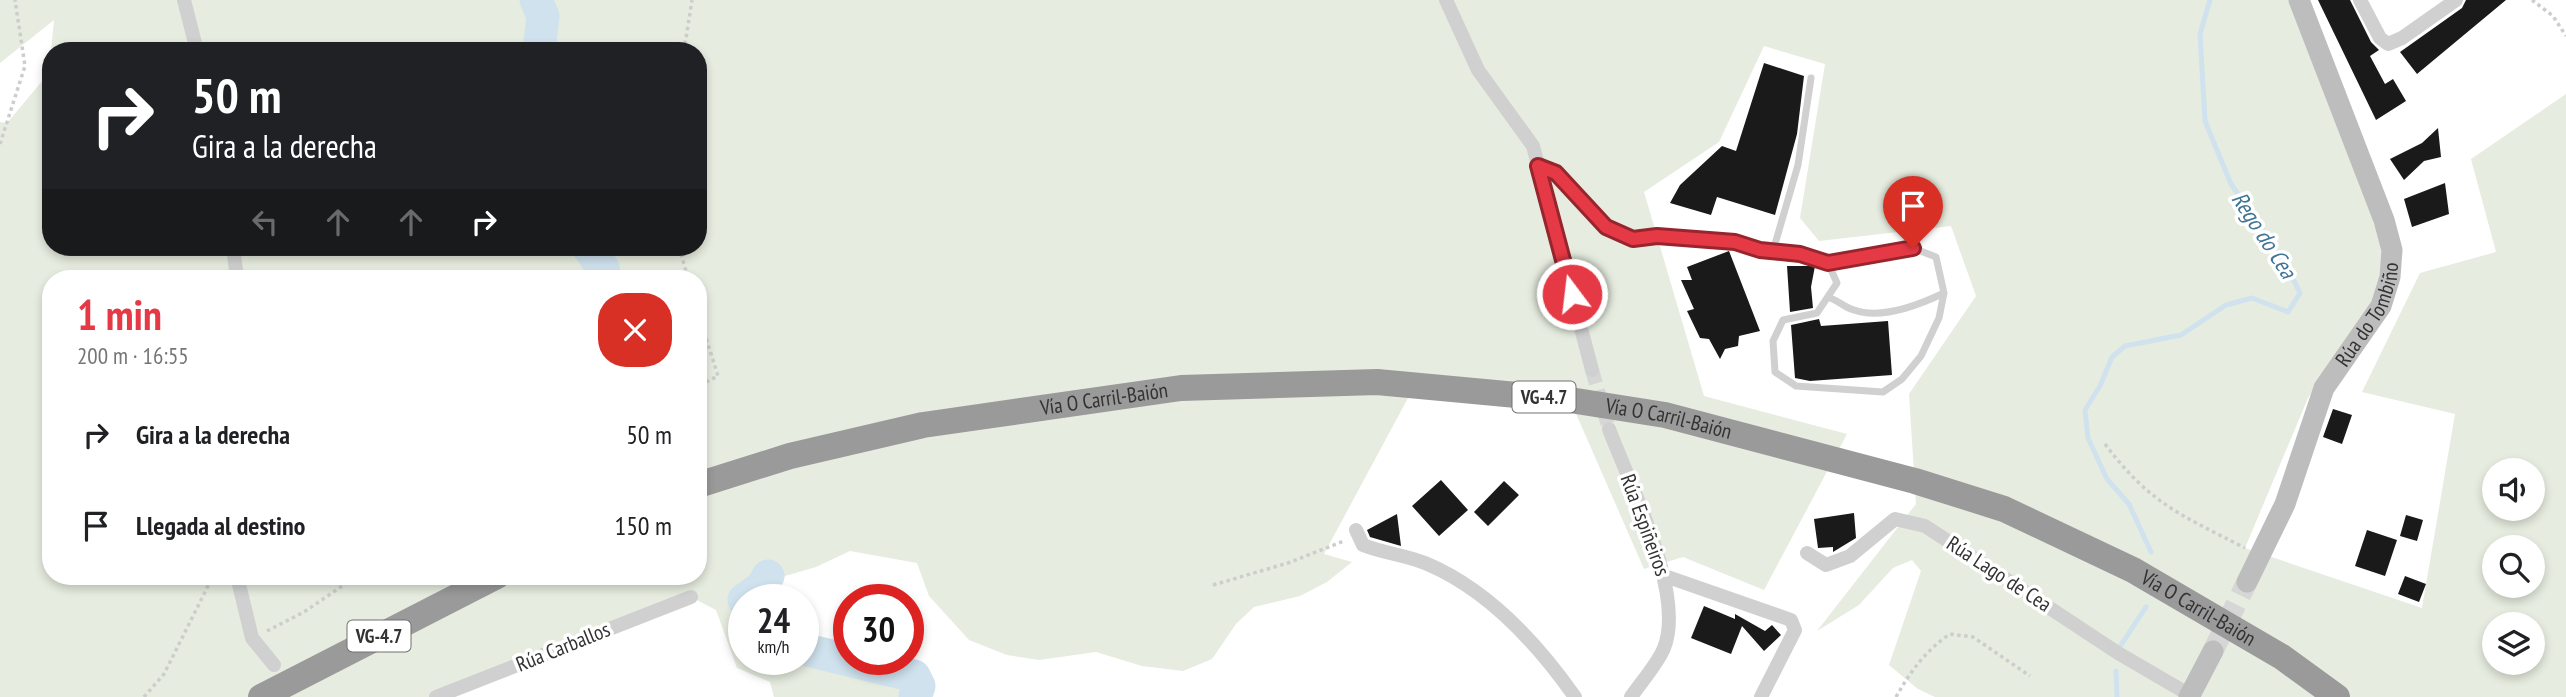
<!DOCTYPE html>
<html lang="es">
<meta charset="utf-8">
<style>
body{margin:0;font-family:"PT Sans Narrow",sans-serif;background:#f6f6f6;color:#202124;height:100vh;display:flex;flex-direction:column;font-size:26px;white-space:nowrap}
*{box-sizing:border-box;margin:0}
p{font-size:23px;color:#757577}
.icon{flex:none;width:38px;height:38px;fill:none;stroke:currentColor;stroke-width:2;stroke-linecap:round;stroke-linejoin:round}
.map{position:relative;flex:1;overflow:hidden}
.panel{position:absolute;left:42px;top:270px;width:665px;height:315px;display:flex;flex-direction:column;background:#fff;border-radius:28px;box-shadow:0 4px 10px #0003}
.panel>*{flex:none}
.guide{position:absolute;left:42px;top:42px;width:665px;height:214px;border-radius:28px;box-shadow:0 4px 10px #0003;background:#202124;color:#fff;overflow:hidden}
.tools{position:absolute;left:2482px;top:458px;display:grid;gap:14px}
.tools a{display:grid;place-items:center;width:63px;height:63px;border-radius:50%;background:#fff;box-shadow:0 4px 10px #0003;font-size:35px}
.speed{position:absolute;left:728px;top:584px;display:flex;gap:14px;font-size:35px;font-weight:700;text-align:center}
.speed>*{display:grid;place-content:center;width:91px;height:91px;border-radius:50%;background:#fff;box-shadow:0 4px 10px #0003;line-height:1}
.speed small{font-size:18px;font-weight:400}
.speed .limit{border:10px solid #d22;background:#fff;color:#111}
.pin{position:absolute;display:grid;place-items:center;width:60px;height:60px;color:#fff;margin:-72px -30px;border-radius:50% 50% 50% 0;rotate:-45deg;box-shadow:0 0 7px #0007}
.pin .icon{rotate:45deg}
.me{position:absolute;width:77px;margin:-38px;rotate:345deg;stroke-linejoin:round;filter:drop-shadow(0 0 5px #0008)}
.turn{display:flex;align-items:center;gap:24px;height:147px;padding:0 35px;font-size:32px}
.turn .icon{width:91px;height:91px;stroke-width:2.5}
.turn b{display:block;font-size:49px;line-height:60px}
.lanes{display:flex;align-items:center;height:66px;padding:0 35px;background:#0003;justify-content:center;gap:35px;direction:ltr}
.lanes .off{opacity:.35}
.round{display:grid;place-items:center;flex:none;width:74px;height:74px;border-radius:28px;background:#f6f6f6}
.overview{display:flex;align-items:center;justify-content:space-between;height:119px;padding:0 35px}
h1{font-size:42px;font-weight:700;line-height:52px;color:#e63946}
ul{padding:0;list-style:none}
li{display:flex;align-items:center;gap:21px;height:91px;padding:0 35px}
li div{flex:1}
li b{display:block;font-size:26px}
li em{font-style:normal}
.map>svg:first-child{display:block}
.green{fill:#e6ecdf;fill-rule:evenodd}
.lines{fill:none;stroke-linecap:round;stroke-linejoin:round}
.stream{stroke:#cfe2ee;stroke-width:5}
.river{stroke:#cfe2ee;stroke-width:33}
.building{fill:#1a1a1a}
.street-tunnel{stroke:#d6d6d6;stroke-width:14;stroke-dasharray:14 7;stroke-linecap:butt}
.secondary-tunnel{stroke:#d6d6d6;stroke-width:21;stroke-dasharray:21 10;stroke-linecap:butt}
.path{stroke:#cdcdcd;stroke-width:3.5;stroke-dasharray:3.5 3.5;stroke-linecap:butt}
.lane{stroke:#d0d0d0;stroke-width:7}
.street{stroke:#d0d0d0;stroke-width:14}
.secondary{stroke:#bdbdbd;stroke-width:21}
.highway{stroke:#9a9a9a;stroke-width:26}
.route-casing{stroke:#96252e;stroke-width:18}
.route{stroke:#e63946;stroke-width:12}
.labels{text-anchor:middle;stroke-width:7;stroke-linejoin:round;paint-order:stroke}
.shield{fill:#fff;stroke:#707070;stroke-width:2}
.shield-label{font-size:19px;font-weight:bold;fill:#333}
.street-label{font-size:21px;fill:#333;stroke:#fff}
.water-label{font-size:23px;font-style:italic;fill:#3f7597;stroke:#fff}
</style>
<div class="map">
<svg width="2566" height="697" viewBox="0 0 2566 697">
<rect width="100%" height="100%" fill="#fff"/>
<path class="green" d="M0 0H2299L2384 220 2390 277 2308 398 2245 548 2422 608 2455 414 2362 392 2420 273 2496 252 2471 159 2566 94V697H1935L1918 689 1889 665 1921 571 1912 560 1893 568 1859 605 1817 631 1916 504 1909 394 1976 296 1951 226 1819 241 1800 218 1825 64 1764 46 1719 142 1644 192 1704 396 1847 434 1764 590 1683 557 1644 569 1570 400 1415 385 1324 554 1352 562 1327 582 1300 596 1254 607 1236 624 1212 659 1183 671 1142 666 1096 652 1039 660 1007 655 969 640 929 596 917 563 850 551 816 567 785 576 760 600H744V660H803V638L849 650V660C880 660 906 659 928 682V697H774L770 682 737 668 716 610 691 597 436 697H0V122L7 123 49 73 51 54V247H698V51H51L54 20 0 63ZM51 278H698V576H51ZM2494 471H2532V509H2494ZM2494 548H2532V586H2494ZM2494 625H2532V663H2494Z"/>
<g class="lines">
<path class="stream" d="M2151 552 2129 504 2107 479 2088 438 2085 410 2100 386 2112 357 2125 346 2181 335 2226 305 2252 298 2288 312 2300 293 2286 264 2231 184 2205 121 2200 34 2210 0
M2121 645 2146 607
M2116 671 2117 697"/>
<path class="river" d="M536 0 543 16 539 51
M588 247 603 268 605 278
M744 600 762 587 768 576
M803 649 914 676 919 686 915 697"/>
</g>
<path class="building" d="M2318 0H2350L2371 42 2379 50 2370 56 2385 84 2393 79 2406 101 2376 120Z
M2466 0H2506L2417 74 2400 52 2462 8Z
M1764 63 1804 76 1797 134 1775 215 1717 197 1711 215 1670 203 1680 185 1722 146 1736 151Z
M2438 128 2441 157 2424 161 2404 180 2390 159 2422 143Z
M2445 183 2449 214 2412 227 2404 199Z
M1729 251 1760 331 1739 336 1738 346 1725 349 1720 359 1709 339 1700 338 1687 311 1694 309 1681 280H1692L1687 267Z
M1787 266H1815L1811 287 1813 308 1790 312Z
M1819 319 1821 326 1888 321 1892 375 1810 381 1795 378 1791 325Z
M2333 409 2352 415 2342 444 2323 437Z
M1441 480 1468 510 1439 536 1412 506Z
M1504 481 1519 495 1488 526 1474 512Z
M1854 513 1856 538 1833 552V547L1818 548 1814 519Z
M1397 514 1401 546 1370 537 1367 530Z
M2406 515 2423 520 2417 541 2400 536Z
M2367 530 2397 540 2385 576 2355 566Z
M2405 576 2426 584 2419 602 2398 594Z
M1704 606 1735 619V614L1765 631 1772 625 1781 635 1764 651 1742 626 1731 654 1691 638Z"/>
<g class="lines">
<path class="street-tunnel" d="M1592 370 1609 429"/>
<path class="secondary-tunnel" d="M2213 651 2247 582"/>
<path class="path" d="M2532 0 2553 16 2566 36
M684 51 692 0
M0 144 25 66 15 0
M679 247 688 278
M698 312 718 376 698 386
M2105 444C2150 504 2181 515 2245 548
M1213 585 1288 563 1344 541
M267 631 304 612 357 576
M144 697 164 674 213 576
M1896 697C1910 672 1926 650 1950 634L1973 637 2030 676"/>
<path class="lane" d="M1539 167 1556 173 1606 227 1633 239 1657 236 1735 242 1760 250 1800 254 1828 263 1837 283 1817 313 1783 320 1773 341 1775 372 1796 386 1883 392 1902 379 1921 356 1939 318 1944 293 1936 257 1913 248 1828 263
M1773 251 1798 165 1811 78
M1830 298C1839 301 1845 308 1854 310 1882 320 1919 305 1944 293"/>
<path class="street" d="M184 0 197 51
M1446 0 1478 70 1533 146 1592 370
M2360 0 2380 38 2388 44 2402 38 2456 0
M233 247 237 278
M1609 429C1629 483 1686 593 1664 648 1657 665 1641 682 1631 697
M1356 530 1363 545C1383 553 1405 555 1425 563 1488 589 1537 643 1575 697
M1807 553 1826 565 1850 556 1895 519 1925 526 2118 653 2190 695
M237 576 252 638 274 665
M1665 576 1791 620 1795 630 1761 697
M436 697 691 597"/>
<g class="secondary">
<path id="s1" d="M2247 582 2285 504 2324 388 2381 306 2390 277 2392 250 2384 220 2299 0"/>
<path d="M2189 697 2213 651"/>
</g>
<g class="highway">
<path id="s2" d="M698 485 790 456 923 425 1181 388 1377 382 1570 400 1665 415 1915 481 2004 509 2133 570 2282 657 2337 697"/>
<path d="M261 697 497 576"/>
</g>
</g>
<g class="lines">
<g class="route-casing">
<path id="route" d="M1572 294 1538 166 1556 173 1606 227 1633 239 1657 236 1735 242 1760 250 1800 254 1828 263 1913 248"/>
</g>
<use href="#route" class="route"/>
</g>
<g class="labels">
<g class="shield">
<rect x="1512.5" y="381.5" width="63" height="31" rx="5"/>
<rect x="347.5" y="620.5" width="63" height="31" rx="5"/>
</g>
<g class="shield-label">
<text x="1544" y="404">VG-4.7</text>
<text x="379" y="643">VG-4.7</text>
</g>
<g class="street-label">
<text dy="7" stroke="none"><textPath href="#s1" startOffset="296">Rúa do Tombiño</textPath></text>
<text dy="7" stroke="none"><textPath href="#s2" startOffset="416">Vía O Carril-Baión</textPath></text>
<text dy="7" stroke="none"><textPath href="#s2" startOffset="984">Vía O Carril-Baión</textPath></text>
<text transform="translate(1645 525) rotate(70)" y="7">Rúa Espiñeiros</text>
<text transform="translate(1999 574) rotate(33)" y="7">Rúa Lago de Cea</text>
<text dy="7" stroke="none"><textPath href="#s2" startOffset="1550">Vía O Carril-Baión</textPath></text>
<text transform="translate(563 647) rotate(-22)" y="7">Rúa Carballos</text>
</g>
<g class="water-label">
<text transform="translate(2264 235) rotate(57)" y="8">Rego do Cea</text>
</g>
</g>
</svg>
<div class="tools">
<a><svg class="icon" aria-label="sound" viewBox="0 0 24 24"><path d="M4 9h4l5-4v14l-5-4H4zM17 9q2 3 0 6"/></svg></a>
<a><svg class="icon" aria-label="search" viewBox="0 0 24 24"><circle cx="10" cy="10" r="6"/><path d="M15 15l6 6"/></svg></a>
<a><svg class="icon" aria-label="layers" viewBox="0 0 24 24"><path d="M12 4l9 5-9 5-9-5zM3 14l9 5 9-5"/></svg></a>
</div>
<div class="speed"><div>24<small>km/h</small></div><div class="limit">30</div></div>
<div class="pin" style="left:1913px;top:248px;background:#d93025"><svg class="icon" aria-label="arrive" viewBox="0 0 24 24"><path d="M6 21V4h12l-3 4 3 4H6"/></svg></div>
<svg class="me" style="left:1572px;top:294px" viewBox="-20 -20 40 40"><circle r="17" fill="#e63946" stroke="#fff" stroke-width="3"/><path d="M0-11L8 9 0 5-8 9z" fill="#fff"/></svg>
<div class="guide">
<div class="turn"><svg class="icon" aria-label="right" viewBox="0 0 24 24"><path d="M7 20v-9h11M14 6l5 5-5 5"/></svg><div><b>50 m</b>Gira a la derecha</div></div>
<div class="lanes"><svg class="icon off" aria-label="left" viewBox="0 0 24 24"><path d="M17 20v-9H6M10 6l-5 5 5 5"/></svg><svg class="icon off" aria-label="ahead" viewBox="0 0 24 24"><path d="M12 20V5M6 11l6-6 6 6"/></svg><svg class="icon off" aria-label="ahead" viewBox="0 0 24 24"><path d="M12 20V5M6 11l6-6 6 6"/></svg><svg class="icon" aria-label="right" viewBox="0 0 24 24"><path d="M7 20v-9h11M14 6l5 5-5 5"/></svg></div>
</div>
<section class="panel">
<div class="overview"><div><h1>1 min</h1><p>200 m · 16:55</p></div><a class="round" style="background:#d93025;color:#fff"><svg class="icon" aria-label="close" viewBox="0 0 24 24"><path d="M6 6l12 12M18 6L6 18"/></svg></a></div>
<ul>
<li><svg class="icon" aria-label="right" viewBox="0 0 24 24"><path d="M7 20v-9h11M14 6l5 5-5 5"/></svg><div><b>Gira a la derecha</b></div><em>50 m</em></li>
<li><svg class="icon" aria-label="arrive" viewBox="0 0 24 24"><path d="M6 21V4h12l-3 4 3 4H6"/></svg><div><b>Llegada al destino</b></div><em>150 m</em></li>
</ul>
</section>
</div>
